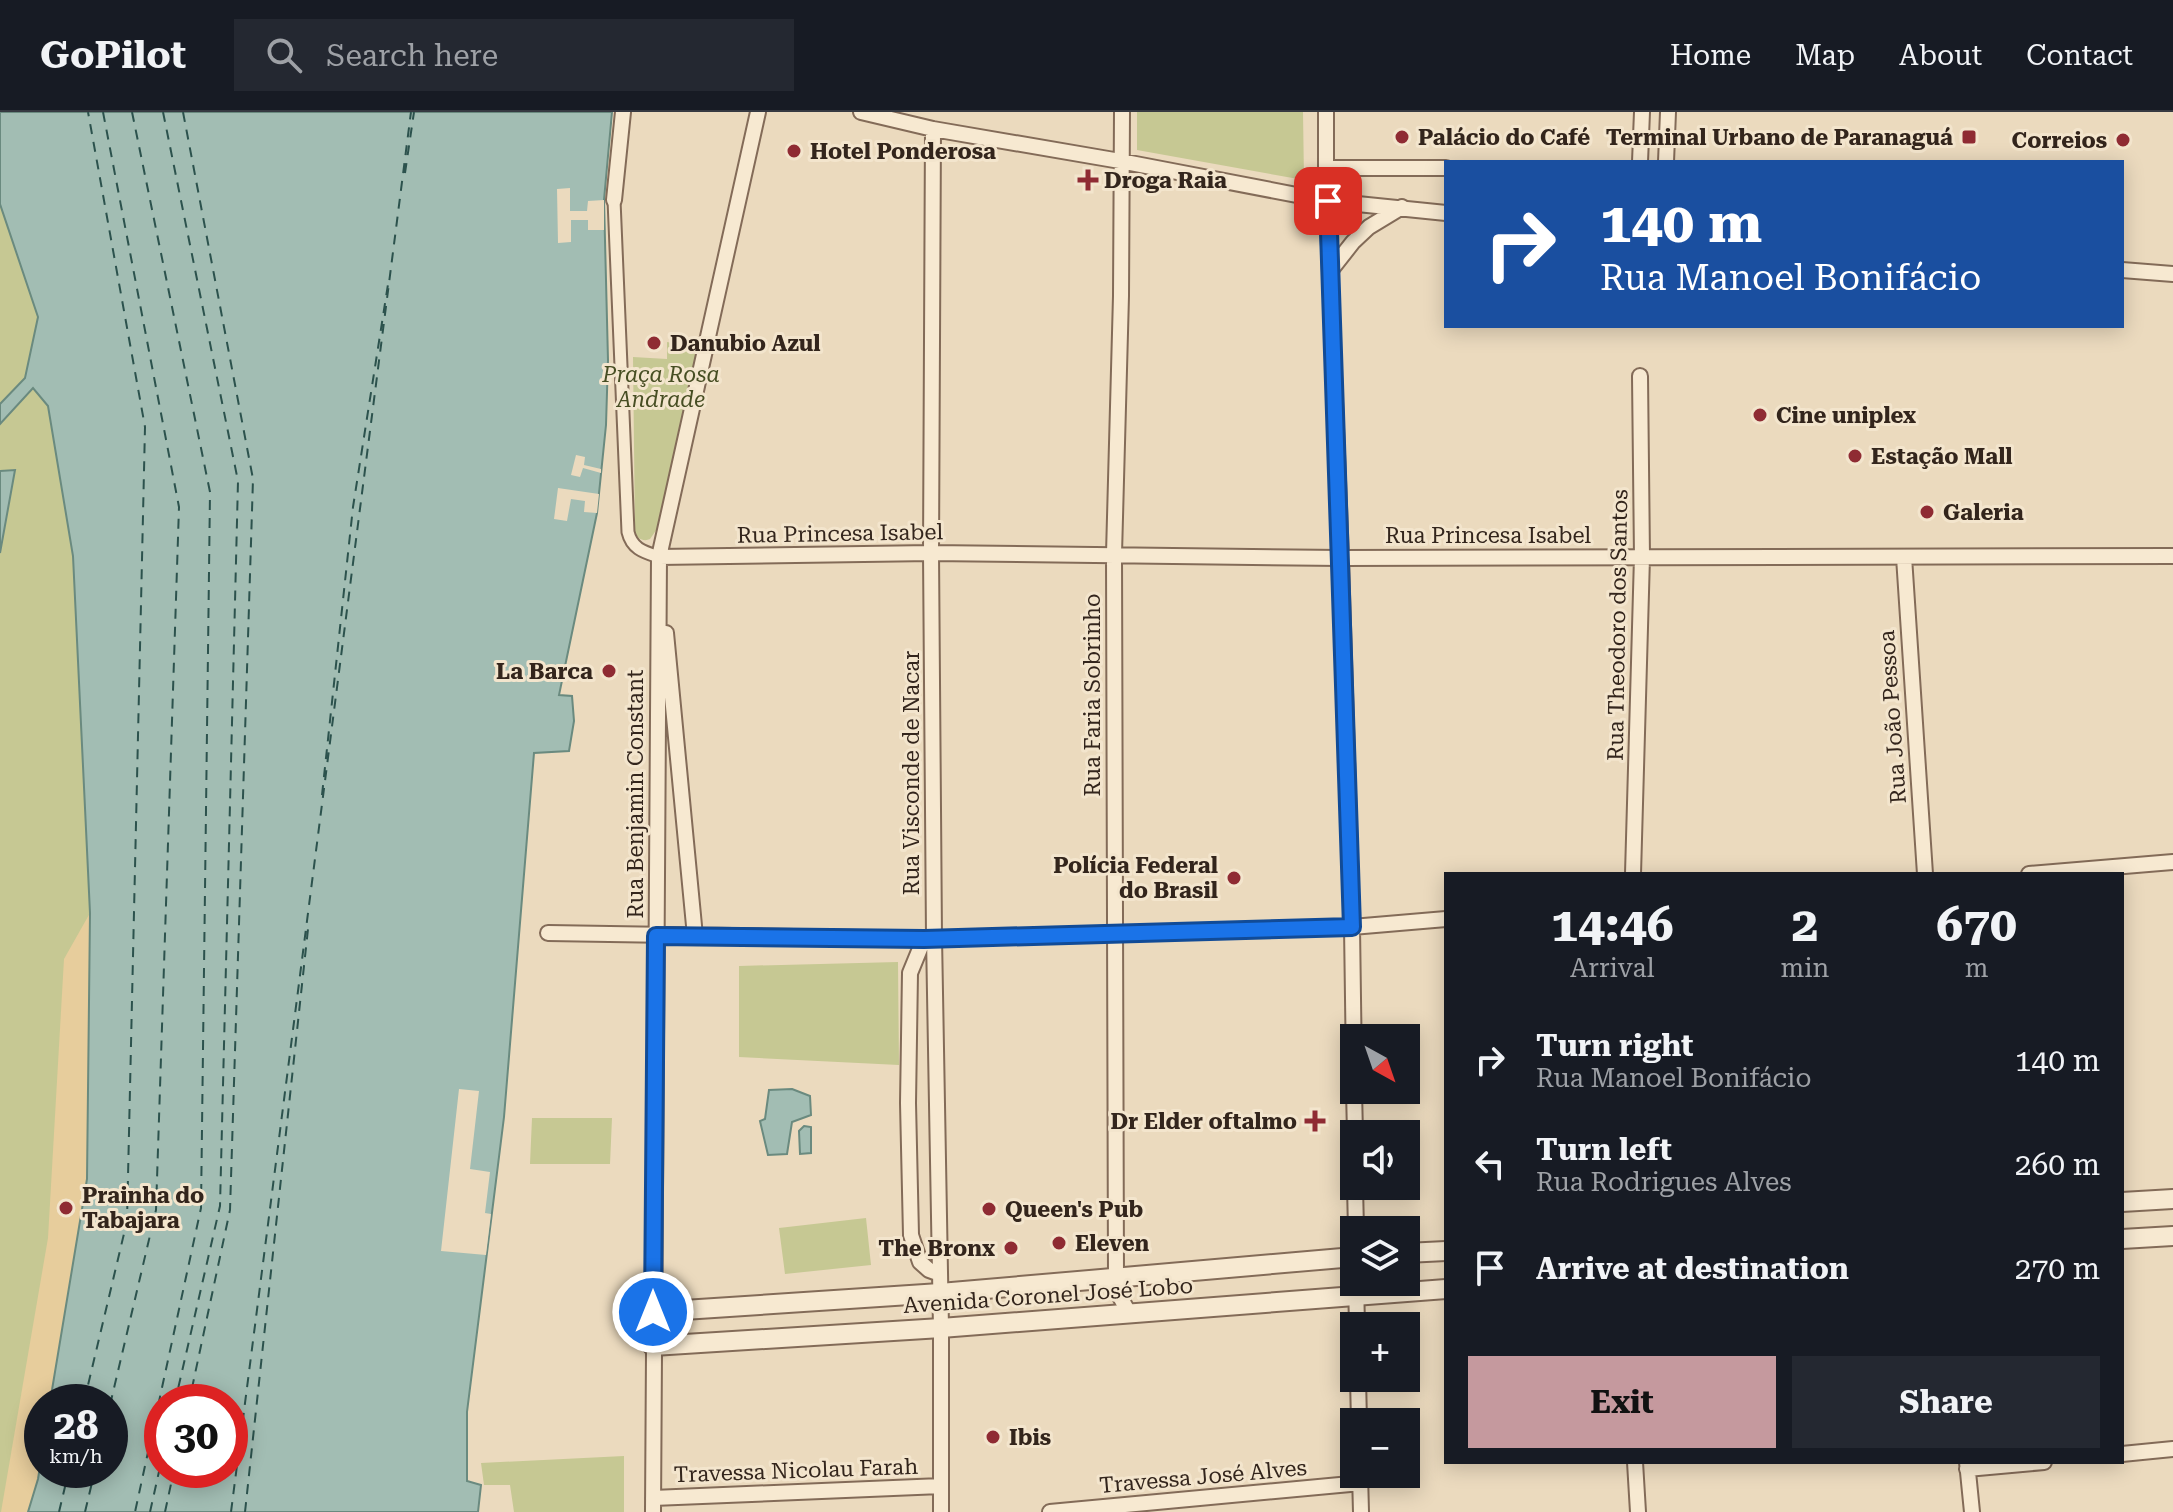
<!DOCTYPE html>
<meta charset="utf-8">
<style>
body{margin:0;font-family:"Roboto Serif",serif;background:#242831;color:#f1f3f6;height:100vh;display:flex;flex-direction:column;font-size:30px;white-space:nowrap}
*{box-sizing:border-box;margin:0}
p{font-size:26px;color:#9ea1a6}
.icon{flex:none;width:44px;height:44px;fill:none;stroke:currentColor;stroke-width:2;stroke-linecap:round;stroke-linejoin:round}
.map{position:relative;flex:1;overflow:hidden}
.sheet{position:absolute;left:1444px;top:760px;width:680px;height:592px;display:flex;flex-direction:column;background:#171b24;border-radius:0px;box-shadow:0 4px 20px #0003}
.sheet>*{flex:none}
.guide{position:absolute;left:1444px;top:48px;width:680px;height:168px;border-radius:0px;box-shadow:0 4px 20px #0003;background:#1a4fa0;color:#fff;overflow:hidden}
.needle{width:52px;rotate:140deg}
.controls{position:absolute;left:1340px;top:912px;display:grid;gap:16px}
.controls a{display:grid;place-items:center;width:80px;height:80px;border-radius:0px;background:#171b24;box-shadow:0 4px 20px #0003;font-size:40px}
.speed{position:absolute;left:24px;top:1272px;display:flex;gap:16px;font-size:40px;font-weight:700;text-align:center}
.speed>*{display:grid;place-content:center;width:104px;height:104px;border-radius:50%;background:#171b24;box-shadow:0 4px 20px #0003;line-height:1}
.speed small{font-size:20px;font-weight:400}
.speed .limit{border:12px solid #d22;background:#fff;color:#111}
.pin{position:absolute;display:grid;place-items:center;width:68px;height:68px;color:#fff;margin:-34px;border-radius:16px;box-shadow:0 4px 12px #0006}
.me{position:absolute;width:88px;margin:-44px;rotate:0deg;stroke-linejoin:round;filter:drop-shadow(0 0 6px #0008)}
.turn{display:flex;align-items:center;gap:28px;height:168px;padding:0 24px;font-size:36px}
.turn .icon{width:104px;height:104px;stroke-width:2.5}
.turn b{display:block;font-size:56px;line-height:68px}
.eta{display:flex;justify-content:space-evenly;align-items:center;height:136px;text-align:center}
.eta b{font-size:48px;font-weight:700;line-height:56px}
.button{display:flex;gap:16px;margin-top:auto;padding:16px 24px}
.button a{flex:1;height:92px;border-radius:0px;background:#c5999e;color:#111;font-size:32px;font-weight:700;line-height:92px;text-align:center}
.button a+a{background:#242831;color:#f1f3f6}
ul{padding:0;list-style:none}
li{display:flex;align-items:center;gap:24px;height:104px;padding:0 24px}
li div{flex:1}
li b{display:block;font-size:30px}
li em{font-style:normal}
header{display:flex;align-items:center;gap:48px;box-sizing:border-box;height:112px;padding:0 40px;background:#171b24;border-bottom:2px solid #363941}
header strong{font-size:38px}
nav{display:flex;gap:44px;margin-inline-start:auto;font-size:28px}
.search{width:560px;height:72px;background:#242831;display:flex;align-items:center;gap:20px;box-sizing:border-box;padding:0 28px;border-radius:0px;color:#9ea1a6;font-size:30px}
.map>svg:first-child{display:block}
.green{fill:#c6c893}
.sand{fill:#e7cd9c}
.water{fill:#a2bdb3;stroke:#6a8a7f;stroke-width:2;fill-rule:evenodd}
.pier{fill:#ebdabe}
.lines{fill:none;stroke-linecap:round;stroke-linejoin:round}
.ferry{stroke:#2c524d;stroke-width:2;stroke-dasharray:10 8;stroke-linecap:butt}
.pedestrian-casing{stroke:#836b58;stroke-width:15}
.minor-casing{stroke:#836b58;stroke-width:18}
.tertiary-casing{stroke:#836b58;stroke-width:22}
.pedestrian{stroke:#f7e9d1;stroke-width:11}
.minor{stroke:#f7e9d1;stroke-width:14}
.tertiary{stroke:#f7e9d1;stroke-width:18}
.route-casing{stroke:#114b97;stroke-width:20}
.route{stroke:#1a73e8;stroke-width:14}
.poi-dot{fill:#8f2b33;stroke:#f3e5cd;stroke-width:3}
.labels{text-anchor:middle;stroke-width:6;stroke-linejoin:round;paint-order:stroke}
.poi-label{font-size:22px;font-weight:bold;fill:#33251c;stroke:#f3e5cd;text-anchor:start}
.park-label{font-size:22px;font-style:italic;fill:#474e23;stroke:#f3e5cd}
.street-label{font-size:22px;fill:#33251c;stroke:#f3e5cd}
</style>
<header>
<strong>GoPilot</strong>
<div class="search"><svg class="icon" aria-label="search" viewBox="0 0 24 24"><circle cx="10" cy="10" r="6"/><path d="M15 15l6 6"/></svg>Search here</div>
<nav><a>Home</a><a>Map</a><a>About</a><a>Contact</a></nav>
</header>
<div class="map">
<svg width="2173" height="1400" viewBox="0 0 2173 1400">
<rect width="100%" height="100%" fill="#ebdabe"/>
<path class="green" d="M1137 0H1303L1304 68 1137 38Z
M0 92 38 205 25 266 0 292Z
M667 230 698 236 657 417 650 427C644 430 637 427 635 420L633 245 667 247Z
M33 276 48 294 73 444 90 801 87 1067 50 1290H42V1342L28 1400H0V441L15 359H0V312Z
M898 850 899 953 739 945V854Z
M532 1006H612L610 1052H530Z
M866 1106 871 1153 785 1162 779 1116Z
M624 1344V1400H514L510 1373H484L481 1351Z"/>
<path class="sand" d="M90 801 87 1067 50 1290H42V1342L38 1367 28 1400H1L48 1126 64 847Z"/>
<path class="water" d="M0 0H612L604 88 608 248 606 313 597 401 559 583 572 584 574 609 569 639 534 641 504 1005 467 1300V1369L481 1373 478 1400H28L38 1367 42 1342V1358H110V1290H50L87 1067 90 801 73 444 48 294 33 276 0 312V292L25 266 38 205 0 92ZM162 1290H230V1358H162Z
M15 358 0 441V359Z
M792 977 810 984 811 1003 792 1010 787 1042 768 1043 760 1009 765 1007 769 978Z
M804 1014 811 1015V1041L800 1042 799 1019Z"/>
<path class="pier" d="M570 76V99H587L588 89 604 88V118H588V108H571V130L558 131 557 77Z
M576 343 585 345 584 353 601 357V361L583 356 580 365 571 363Z
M558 376 599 382 597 401 584 400 585 389 571 387 567 409 554 407Z
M459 977 479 979 470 1057 490 1060 485 1101 491 1102 486 1143 441 1139Z"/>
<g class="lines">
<path class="ferry" d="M103 0 179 395 156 1098 110 1293
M132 0 210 380 201 1096 135 1400
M163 0 238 369 220 1094 175 1290
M183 0 253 367 230 1098 189 1290
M405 61 414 0
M322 683 353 395 389 166
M84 1290 127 1109 145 315 88 0
M59 1400 69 1358
M85 1400 95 1358
M150 1400 162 1346
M165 1400 174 1358
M231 1400 411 0
M245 1400 308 817"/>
<g class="pedestrian-casing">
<path id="pedestrian" d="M614 88 628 420C632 437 644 440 659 445"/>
</g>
<g class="minor-casing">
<path id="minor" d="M861 0 933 17 1120 49 1328 89 1446 101
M1122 0 1121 184 1114 442 1116 1167 1119 1183 1129 1201
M1326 0V56L1341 446 1352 815 1354 957
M933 17 931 441 934 825 941 1216V1400
M1640 50 1642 0
M1666 50 1668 0
M1326 56H1446
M614 88 623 0
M1331 158 1353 130 1369 115 1402 95
M2122 158 2173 162
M659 445 931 441 1341 446 2173 444
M1904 445 1925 762
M666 521 695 824
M1633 762 1642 445 1640 264
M2029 762 2173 750
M548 821 924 827 1352 815 1446 807
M924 827 910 861 908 991 911 1123 920 1150 929 1158 940 1162
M1354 978 1355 1022
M1355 1074 1356 1118
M1356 1170 1357 1214
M1358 1266 1359 1310
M2122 1342 2173 1337
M1635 1350 1638 1400
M1967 1350 1972 1400
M1967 1357 2044 1350
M1360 1362 1361 1400
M653 1386 941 1374
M653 1400 659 445 758 0
M1050 1400 1361 1371"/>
</g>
<g class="tertiary-casing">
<path id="tertiary" d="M2122 1090 2173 1087
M2122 1127 2173 1124
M1406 1141 1446 1139
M653 1200 940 1181 1354 1145
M653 1234 941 1216 1446 1177"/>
</g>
<use href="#pedestrian" class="pedestrian"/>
<use href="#minor" class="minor"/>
<use href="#tertiary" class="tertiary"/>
</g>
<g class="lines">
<g class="route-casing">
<path id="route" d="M653 1200 656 824 924 827 1352 815 1328 89"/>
</g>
<use href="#route" class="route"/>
</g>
<g class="poi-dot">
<circle cx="1402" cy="25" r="8"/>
<rect x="1961" y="17" width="16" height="16" rx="4"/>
<circle cx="2123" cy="28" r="8"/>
<circle cx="794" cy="39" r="8"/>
<path d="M1084 56h8v8h8v8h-8v8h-8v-8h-8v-8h8z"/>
<circle cx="654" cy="231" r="8"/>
<circle cx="1760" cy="303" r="8"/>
<circle cx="1855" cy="344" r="8"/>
<circle cx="1927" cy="400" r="8"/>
<circle cx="609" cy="559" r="8"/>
<circle cx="1234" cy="766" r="8"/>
<path d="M1311 997h8v8h8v8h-8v8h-8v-8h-8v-8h8z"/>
<circle cx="66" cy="1096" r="8"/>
<circle cx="989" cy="1097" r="8"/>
<circle cx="1059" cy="1131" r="8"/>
<circle cx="1011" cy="1136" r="8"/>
<circle cx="993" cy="1325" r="8"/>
</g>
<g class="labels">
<g class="poi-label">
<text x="1418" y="33">Palácio do Café</text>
<text x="1953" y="33" text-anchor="end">Terminal Urbano de Paranaguá</text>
<text x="2107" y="36" text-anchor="end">Correios</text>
<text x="810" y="47">Hotel Ponderosa</text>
<text x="1104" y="76">Droga Raia</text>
<text x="670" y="239">Danubio Azul</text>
<text x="1776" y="311">Cine uniplex</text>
<text x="1871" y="352">Estação Mall</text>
<text x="1943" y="408">Galeria</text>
<text x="593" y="567" text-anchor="end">La Barca</text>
<text x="1218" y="761" text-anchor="end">Polícia Federal<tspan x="1218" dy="25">do Brasil</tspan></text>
<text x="1297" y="1017" text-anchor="end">Dr Elder oftalmo</text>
<text x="82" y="1091">Prainha do<tspan x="82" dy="25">Tabajara</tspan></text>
<text x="1005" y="1105">Queen's Pub</text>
<text x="1075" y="1139">Eleven</text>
<text x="995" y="1144" text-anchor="end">The Bronx</text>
<text x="1009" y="1333">Ibis</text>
</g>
<g class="park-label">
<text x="661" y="270">Praça Rosa<tspan x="661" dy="25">Andrade</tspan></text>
</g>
<g class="street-label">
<text transform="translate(840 421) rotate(-1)" y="8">Rua Princesa Isabel</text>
<text x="1488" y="431">Rua Princesa Isabel</text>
<text transform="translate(1617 513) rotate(-89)" y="8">Rua Theodoro dos Santos</text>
<text transform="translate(1092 583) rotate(-90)" y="8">Rua Faria Sobrinho</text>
<text transform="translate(1892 605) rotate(-94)" y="8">Rua João Pessoa</text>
<text transform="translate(911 661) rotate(-90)" y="8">Rua Visconde de Nacar</text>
<text transform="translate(635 682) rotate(-90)" y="8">Rua Benjamin Constant</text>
<text transform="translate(1048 1183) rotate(-4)" y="8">Avenida Coronel José Lobo</text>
<text transform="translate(796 1358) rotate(-2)" y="8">Travessa Nicolau Farah</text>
<text transform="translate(1203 1364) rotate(-5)" y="8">Travessa José Alves</text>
</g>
</g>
</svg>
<div class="controls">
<a><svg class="needle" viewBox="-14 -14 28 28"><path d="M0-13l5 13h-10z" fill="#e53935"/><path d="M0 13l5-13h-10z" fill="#9ea1a6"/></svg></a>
<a><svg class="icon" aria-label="sound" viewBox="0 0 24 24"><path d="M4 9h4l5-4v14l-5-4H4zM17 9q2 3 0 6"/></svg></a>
<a><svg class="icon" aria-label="layers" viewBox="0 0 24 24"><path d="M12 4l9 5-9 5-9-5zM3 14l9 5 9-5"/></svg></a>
<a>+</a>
<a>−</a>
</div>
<div class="speed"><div>28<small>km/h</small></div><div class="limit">30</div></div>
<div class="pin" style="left:1328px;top:89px;background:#d93025"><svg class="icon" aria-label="arrive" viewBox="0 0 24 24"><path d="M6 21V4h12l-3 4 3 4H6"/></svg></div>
<svg class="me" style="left:653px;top:1200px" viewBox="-20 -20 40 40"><circle r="17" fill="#1a73e8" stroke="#fff" stroke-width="3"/><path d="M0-11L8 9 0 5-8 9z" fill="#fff"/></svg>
<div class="guide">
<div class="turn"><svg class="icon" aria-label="right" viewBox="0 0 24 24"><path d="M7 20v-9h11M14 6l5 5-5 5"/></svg><div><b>140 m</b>Rua Manoel Bonifácio</div></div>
</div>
<section class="sheet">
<div class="eta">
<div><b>14:46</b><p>Arrival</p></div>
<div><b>2</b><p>min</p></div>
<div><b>670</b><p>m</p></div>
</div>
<ul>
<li><svg class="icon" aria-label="right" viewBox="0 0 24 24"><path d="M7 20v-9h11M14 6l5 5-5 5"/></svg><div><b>Turn right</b><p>Rua Manoel Bonifácio</p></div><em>140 m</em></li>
<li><svg class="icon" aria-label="left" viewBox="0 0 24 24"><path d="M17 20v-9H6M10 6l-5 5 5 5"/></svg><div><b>Turn left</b><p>Rua Rodrigues Alves</p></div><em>260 m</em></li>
<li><svg class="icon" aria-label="arrive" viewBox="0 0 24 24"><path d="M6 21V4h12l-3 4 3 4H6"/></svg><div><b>Arrive at destination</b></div><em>270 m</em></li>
</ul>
<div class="button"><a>Exit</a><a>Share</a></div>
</section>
</div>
